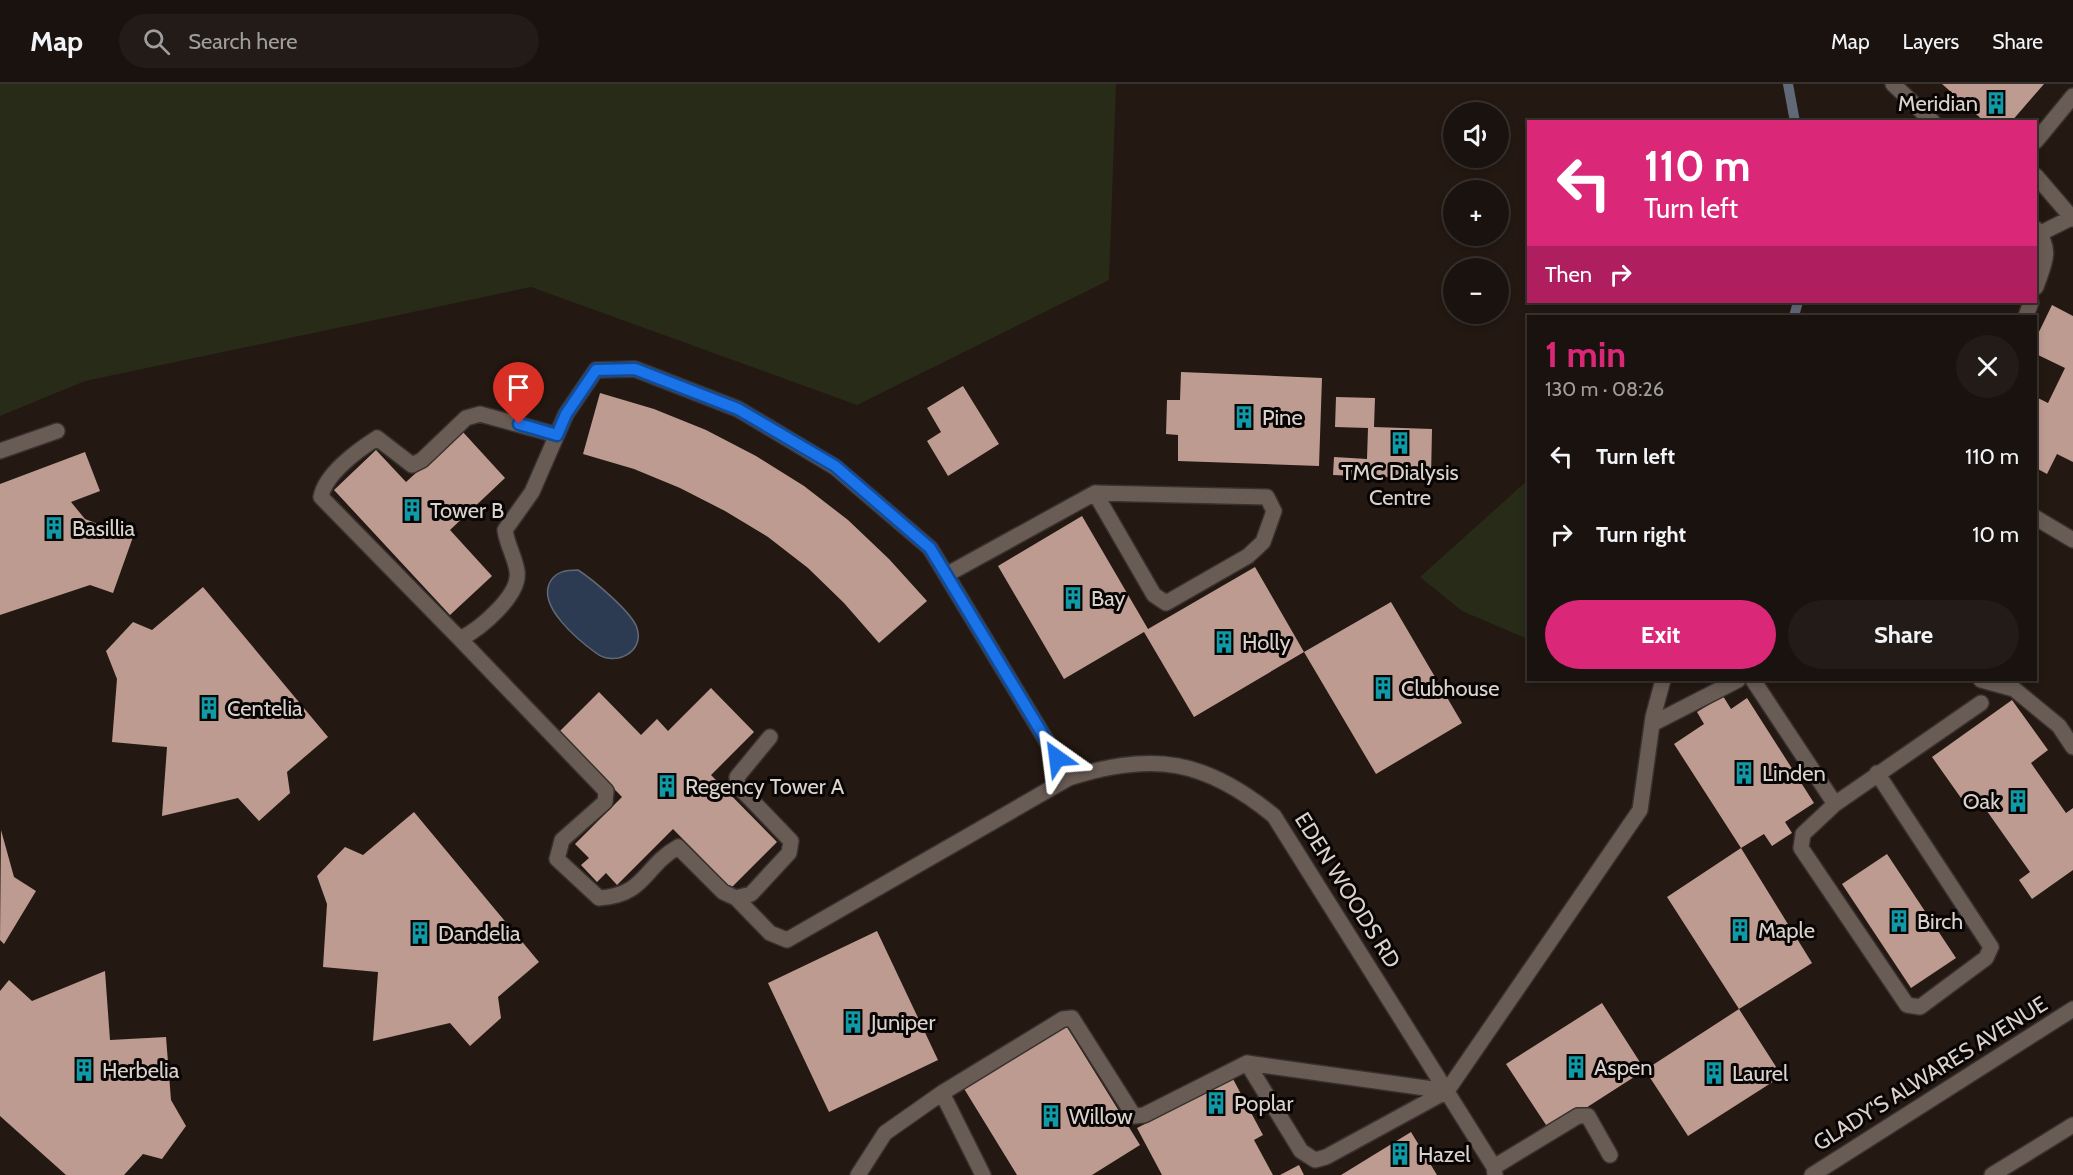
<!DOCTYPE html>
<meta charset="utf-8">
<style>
body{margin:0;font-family:Cabin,sans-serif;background:#231b17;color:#f1f3f6;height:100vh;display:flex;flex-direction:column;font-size:22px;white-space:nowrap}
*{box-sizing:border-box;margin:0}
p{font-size:20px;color:#9f9e9e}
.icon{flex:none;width:33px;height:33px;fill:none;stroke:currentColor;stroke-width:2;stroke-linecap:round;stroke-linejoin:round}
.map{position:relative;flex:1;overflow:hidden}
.sheet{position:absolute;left:1527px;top:231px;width:510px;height:366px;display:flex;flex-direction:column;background:#1a120e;border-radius:0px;box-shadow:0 3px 9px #0003,0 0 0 2px #38322e}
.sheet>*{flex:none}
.top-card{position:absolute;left:1527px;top:36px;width:510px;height:183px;border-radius:0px;box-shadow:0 3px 9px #0003,0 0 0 2px #38322e;background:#db2777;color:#fff;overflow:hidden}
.buttons{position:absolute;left:1443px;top:18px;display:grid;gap:12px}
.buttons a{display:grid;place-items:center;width:66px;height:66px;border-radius:50%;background:#1a120e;box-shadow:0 3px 9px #0003,0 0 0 2px #38322e;font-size:30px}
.pin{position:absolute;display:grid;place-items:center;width:51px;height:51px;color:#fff;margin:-62px -26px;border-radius:50% 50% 50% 0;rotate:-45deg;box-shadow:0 0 6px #0007}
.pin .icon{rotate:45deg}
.me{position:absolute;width:66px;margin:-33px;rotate:329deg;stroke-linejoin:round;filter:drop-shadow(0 0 4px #0008)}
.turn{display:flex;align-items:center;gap:21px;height:126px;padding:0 18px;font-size:27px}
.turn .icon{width:78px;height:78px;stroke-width:2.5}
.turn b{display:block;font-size:42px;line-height:51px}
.then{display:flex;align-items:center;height:57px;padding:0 18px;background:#0003;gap:12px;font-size:22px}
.round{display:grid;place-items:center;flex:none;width:63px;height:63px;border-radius:32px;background:#231b17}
.summary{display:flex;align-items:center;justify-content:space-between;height:102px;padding:0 18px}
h1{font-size:36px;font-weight:700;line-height:45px;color:#db2777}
.action{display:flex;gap:12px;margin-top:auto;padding:12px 18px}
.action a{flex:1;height:69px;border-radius:36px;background:#db2777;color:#fff;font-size:24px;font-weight:700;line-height:69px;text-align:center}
.action a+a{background:#231b17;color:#f1f3f6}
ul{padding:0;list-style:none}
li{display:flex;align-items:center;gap:18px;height:78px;padding:0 18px}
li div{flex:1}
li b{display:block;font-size:22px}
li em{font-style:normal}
header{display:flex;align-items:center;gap:36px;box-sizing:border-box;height:84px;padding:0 30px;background:#1a120e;border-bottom:2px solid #38322e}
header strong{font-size:28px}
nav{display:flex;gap:33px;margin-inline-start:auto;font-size:21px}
.search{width:420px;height:54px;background:#231b17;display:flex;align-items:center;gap:15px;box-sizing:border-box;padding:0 21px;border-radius:33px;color:#9f9e9e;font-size:22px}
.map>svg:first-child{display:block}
.green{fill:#282b18}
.water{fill:#2d3b52;stroke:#616877;stroke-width:1.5}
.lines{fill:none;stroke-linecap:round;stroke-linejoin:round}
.stream{stroke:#616877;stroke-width:10}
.building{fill:#bd9b91}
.minor-casing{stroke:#39312f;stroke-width:18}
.secondary-casing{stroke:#39312f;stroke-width:18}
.minor{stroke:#695c55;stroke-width:15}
.secondary{stroke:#695c55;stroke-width:15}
.route-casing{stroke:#114b97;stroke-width:15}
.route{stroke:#1a73e8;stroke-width:10}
.labels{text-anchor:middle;stroke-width:6;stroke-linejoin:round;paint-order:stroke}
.poi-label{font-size:22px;fill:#d9d2cd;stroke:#090504;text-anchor:start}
.street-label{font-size:22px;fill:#d9d2cd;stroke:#090504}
</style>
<header>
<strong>Map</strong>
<div class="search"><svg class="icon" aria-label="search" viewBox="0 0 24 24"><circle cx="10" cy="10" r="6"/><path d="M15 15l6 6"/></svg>Search here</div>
<nav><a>Map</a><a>Layers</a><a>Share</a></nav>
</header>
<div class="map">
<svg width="2073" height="1091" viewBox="0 0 2073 1091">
<rect width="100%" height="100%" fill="#231812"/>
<path class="green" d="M0 0H1116L1109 196 857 321 531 203 85 297 0 332Z
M1528 396V555L1462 527 1420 493Z"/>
<path class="water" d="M578 486C592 495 632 528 637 544 645 569 614 583 596 569 578 556 537 522 550 498 556 487 567 486 578 486Z"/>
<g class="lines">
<path class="stream" d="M1788 0 1795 38
M1794 232 1798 218"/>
</g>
<path class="building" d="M1942 0H2044L2011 38H1985Z
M2052 221 2073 232V378L2057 370 2047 390 2036 384V313L2048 319 2065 284 2036 270V254Z
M1181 288 1322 294 1319 382 1178 377V351L1166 350 1167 316H1180Z
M963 302 999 360 948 392 927 357 941 348 927 324Z
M600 309 654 325 706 346 756 372 804 402 848 436 889 475 927 517 879 559 844 519 808 484 768 453 725 427 680 404 634 385 583 370Z
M1336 313 1375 314 1374 343 1432 345 1431 395 1333 391 1334 373 1367 375 1368 344 1335 343Z
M462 347 505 394 450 446 492 492 450 531 334 406 376 366 406 398Z
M85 368 100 407 71 418 85 435 133 453 113 509 90 501 0 531V400Z
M1082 432 1148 545 1255 483 1304 568 1194 633 1144 548 1064 595 998 482Z
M203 503 328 653 287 688 290 709 259 737 238 714 162 732 167 663 112 658 117 595 106 567 133 538 152 546Z
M1391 518 1462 639 1376 690 1304 568Z
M711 604 754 648 711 691 777 758 731 804 673 745 617 801 606 789 597 798 581 781 589 774 575 760 622 713 559 648 599 608 641 651 657 635 668 647Z
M1723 612 1731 625 1747 614 1814 719 1785 738 1792 749 1772 762 1764 750 1741 764 1674 660 1704 640 1697 628Z
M2012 616 2048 666 2031 679 2066 729 2073 724V786L2032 815 2019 796 2030 788 1977 713 1966 721 1932 673Z
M414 728 539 878 498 913 501 934 470 962 450 939 373 957 378 888 323 883 327 820 317 792 345 763 363 771Z
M1 746 14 793 36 807 4 860 0 856Z
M1741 764 1812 879 1739 925 1667 813Z
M1887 770 1956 874 1911 904 1842 800Z
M877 847 938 976 829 1028 768 899Z
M105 887 110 956 166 953 171 1016 186 1042 162 1075 143 1070 124 1091H66L0 1032V907L9 896 32 917Z
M1602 919 1645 986 1550 1047 1506 980Z
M1739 925 1782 992 1688 1052 1645 986Z
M1065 940 1140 1061 1092 1091H1017L963 1003Z
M1233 995 1263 1051 1254 1056 1273 1091H1162L1137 1044Z
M1411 1048 1437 1091H1341Z
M1299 1081 1304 1091H1280Z"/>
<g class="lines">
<g class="minor-casing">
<path id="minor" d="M1893 0 1933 38
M2036 57 2073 12
M2036 92 2073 135
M2036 145C2053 167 2044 179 2036 203
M2039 150 2073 133
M2026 232 2031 218
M557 351 480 330 466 334 422 376 412 381 377 354C358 366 325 390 321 413L460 555C480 545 521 511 517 487 515 473 507 461 505 446L532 408 566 330 596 286 635 285 738 325 835 383 930 464 1069 694
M0 367 57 347
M2036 434 2073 456
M946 491 1095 409 1154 511 1166 519 1248 472 1263 458 1274 427 1267 413 1095 409
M460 555 606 707 605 718 562 756 557 775 599 814C646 811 643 783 678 763L723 808 736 814 751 810 789 769 791 757 738 702 737 693 770 653
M1753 596 1835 720 1981 619
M1981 596 2014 605 2059 642 2073 663
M1652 640 1738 596
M1835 720 1803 750 1801 764 1907 921 1920 923 1986 874 1991 863 1877 689
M736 814 770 849 787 856 1069 694C1153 667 1206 676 1274 732L1494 1083 1495 1091
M1247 979 1301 1067 1315 1076 1326 1073 1447 1007 1640 726 1653 633 1663 596
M942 1009 983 1091
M1494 1083 1578 1032H1588L1610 1071
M858 1091 885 1049 942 1009 1063 935 1072 934 1134 1032 1144 1031 1247 979 1447 1007"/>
</g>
<g class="secondary-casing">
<path id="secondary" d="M1812 1091 2073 925
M1992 1091 2073 1041"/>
</g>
<use href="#minor" class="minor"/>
<use href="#secondary" class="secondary"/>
</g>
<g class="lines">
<g class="route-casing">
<path id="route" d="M519 340 557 351 566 330 596 286 635 285 738 325 835 382 930 464 1057 674"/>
</g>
<use href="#route" class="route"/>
</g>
<defs>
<g id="building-bare" transform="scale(1.8)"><path d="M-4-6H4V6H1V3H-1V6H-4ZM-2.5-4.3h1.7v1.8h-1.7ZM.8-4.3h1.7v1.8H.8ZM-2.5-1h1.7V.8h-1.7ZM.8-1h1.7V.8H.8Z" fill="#0f9aa8" stroke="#090504" stroke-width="2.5" paint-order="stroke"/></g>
</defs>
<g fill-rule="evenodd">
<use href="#building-bare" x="1996" y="19"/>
<use href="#building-bare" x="1244" y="333"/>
<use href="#building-bare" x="1400" y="359"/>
<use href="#building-bare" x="412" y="426"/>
<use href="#building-bare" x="54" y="444"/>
<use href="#building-bare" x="1073" y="514"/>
<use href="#building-bare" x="1224" y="558"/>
<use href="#building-bare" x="1383" y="604"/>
<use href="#building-bare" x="209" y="624"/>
<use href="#building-bare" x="1744" y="689"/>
<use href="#building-bare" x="667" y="702"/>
<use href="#building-bare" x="2018" y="717"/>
<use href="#building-bare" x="1899" y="837"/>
<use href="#building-bare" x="1740" y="846"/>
<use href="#building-bare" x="420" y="849"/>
<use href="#building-bare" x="853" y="938"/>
<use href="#building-bare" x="1576" y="983"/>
<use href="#building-bare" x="84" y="986"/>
<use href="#building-bare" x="1714" y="989"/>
<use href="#building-bare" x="1216" y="1019"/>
<use href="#building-bare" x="1051" y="1032"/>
<use href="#building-bare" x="1400" y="1070"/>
</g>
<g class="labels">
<g class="poi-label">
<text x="1978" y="27" text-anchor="end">Meridian</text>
<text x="1262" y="341">Pine</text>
<text x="1400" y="396" text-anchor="middle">TMC Dialysis<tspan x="1400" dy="25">Centre</tspan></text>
<text x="430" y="434">Tower B</text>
<text x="72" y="452">Basillia</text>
<text x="1091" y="522">Bay</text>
<text x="1242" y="566">Holly</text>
<text x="1401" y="612">Clubhouse</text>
<text x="227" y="632">Centelia</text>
<text x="1762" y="697">Linden</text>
<text x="685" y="710">Regency Tower A</text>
<text x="2000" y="725" text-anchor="end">Oak</text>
<text x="1917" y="845">Birch</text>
<text x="1758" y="854">Maple</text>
<text x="438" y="857">Dandelia</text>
<text x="871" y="946">Juniper</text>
<text x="1594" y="991">Aspen</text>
<text x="102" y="994">Herbelia</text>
<text x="1732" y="997">Laurel</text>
<text x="1234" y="1027">Poplar</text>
<text x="1069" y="1040">Willow</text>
<text x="1418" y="1078">Hazel</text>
</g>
<g class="street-label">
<text transform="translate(1348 806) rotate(58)" y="8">EDEN WOODS RD</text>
<text transform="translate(1930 989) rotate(-32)" y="8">GLADY'S ALWARES AVENUE</text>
</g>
</g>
</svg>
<div class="buttons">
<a><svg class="icon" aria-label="sound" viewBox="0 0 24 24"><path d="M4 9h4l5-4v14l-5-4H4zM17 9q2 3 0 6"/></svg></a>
<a>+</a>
<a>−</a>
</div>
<div class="pin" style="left:519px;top:340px;background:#d93025"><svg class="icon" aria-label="arrive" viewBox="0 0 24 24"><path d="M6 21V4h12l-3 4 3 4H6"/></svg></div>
<svg class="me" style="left:1057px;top:674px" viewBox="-20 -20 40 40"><path d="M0-17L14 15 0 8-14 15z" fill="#1a73e8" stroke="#fff" stroke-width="4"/></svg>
<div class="top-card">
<div class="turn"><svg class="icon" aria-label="left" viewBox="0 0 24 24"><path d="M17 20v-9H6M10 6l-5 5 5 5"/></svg><div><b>110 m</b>Turn left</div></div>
<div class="then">Then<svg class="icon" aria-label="right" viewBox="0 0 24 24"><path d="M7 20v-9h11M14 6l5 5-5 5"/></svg></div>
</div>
<section class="sheet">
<div class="summary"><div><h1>1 min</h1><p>130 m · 08:26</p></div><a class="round"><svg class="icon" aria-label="close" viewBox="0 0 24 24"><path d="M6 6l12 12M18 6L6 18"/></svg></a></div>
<ul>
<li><svg class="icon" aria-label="left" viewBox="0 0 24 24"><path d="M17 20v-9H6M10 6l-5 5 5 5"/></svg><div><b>Turn left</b></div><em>110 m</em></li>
<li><svg class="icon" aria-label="right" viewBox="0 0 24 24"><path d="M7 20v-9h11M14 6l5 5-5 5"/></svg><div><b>Turn right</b></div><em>10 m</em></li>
</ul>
<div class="action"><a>Exit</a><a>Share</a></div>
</section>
</div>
